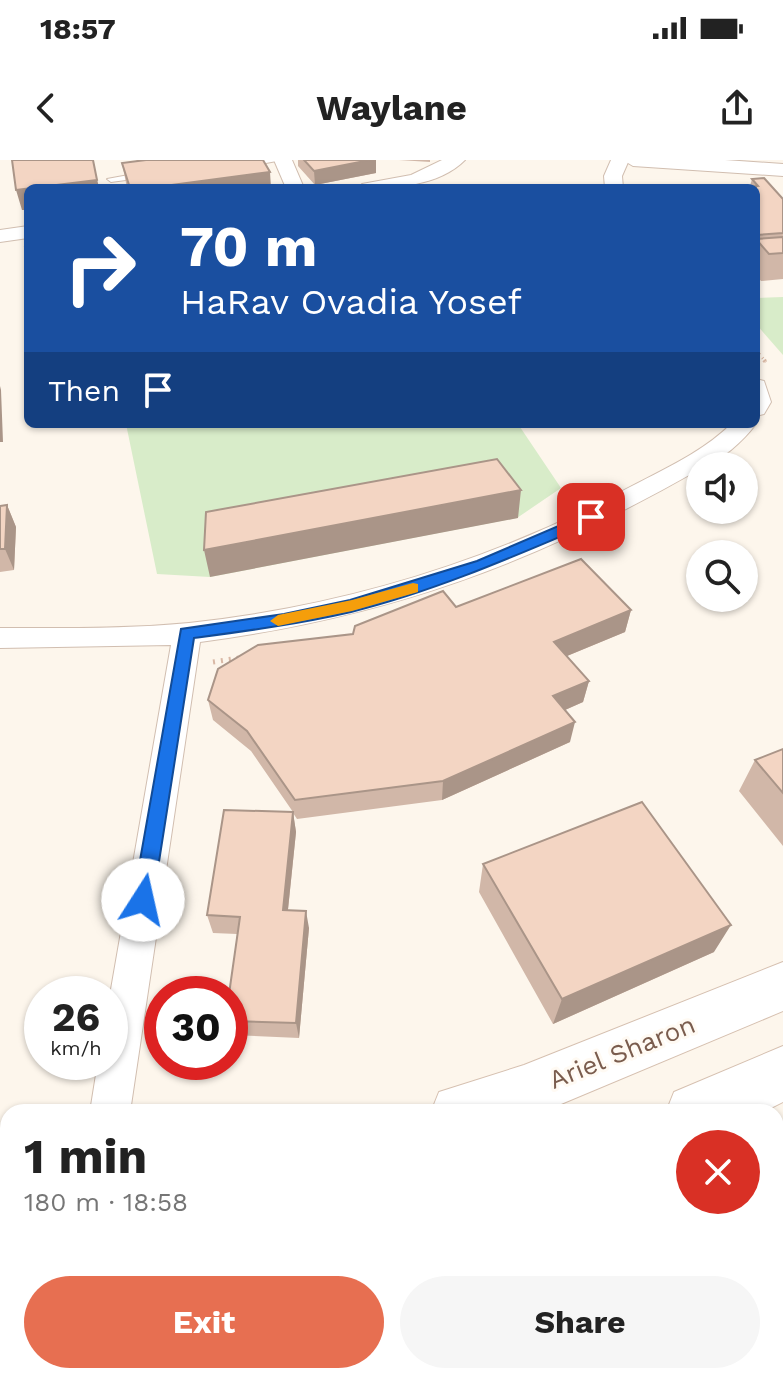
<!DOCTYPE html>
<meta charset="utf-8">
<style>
body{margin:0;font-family:"Work Sans",sans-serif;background:#f6f6f6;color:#222;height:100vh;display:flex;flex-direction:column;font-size:30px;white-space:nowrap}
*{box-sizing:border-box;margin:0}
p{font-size:26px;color:#767676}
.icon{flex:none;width:44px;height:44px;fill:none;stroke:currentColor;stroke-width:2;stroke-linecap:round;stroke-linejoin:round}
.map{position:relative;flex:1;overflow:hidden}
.side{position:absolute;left:0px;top:944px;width:784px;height:280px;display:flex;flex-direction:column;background:#fff;border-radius:24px 24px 0 0;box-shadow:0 2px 6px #0004}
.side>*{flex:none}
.guide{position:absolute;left:24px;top:24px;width:736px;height:244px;border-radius:12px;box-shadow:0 2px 6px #0004;background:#1a4fa0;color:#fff;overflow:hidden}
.tools{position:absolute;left:686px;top:292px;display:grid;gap:16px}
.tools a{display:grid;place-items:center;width:72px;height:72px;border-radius:50%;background:#fff;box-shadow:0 2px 6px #0004;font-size:40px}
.speed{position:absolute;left:24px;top:816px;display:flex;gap:16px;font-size:40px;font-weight:700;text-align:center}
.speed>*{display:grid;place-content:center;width:104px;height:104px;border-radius:50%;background:#fff;box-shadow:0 2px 6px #0004;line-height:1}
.speed small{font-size:20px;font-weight:400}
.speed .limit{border:12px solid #d22;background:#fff;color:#111}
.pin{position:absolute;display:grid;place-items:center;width:68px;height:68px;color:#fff;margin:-34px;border-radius:16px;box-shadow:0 4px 12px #0006}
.me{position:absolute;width:88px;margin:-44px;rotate:10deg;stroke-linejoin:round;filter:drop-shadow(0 0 6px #0008)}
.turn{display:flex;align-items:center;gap:28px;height:168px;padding:0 24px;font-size:36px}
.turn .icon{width:104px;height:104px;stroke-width:2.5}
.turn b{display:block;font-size:56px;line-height:68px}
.then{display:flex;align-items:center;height:76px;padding:0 24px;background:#0003;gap:16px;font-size:30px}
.round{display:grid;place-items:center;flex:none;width:84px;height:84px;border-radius:42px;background:#f6f6f6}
.head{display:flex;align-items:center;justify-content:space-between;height:136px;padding:0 24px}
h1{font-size:48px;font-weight:700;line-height:60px}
.primary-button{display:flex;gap:16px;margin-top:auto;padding:16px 24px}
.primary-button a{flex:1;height:92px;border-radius:48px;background:#e76f51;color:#fff;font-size:32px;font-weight:700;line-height:92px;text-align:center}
.primary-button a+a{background:#f6f6f6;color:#222}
.status{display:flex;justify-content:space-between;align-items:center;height:56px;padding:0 40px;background:#fff;direction:ltr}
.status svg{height:22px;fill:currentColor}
header{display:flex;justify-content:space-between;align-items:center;height:104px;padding:0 24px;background:#fff;font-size:36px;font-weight:700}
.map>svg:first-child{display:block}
.green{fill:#d8ecc9}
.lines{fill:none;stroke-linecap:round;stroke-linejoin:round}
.service-casing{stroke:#d1beb0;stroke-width:2}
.minor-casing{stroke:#d1beb0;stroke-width:2}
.tertiary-casing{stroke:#d1beb0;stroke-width:2}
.secondary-casing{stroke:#d6c0b0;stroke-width:2}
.path-far2{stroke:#d9b8a5;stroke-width:3;stroke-dasharray:1 4;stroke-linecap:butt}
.path-far1{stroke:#d9b8a5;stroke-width:4;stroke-dasharray:2 5;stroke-linecap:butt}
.path{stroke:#d9b8a5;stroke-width:5;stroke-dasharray:2 6;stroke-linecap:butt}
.service{fill:#fff;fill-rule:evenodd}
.minor{fill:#fff;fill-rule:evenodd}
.tertiary{fill:#fff;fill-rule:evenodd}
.secondary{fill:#fff;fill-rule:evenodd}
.wall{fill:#d1b7a8}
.shaded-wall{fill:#aa9588}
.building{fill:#f3d5c3;stroke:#aa9588;stroke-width:2}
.route{fill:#1a73e8;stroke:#114b97;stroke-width:2}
.slow{fill:#f59e0b}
.labels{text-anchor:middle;stroke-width:6;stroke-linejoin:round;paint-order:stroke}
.near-street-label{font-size:26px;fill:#7a5c4d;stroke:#fffaf3}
</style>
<div class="status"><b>18:57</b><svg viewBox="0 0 49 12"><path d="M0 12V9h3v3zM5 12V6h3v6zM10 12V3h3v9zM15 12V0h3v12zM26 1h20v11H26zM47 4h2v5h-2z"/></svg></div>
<header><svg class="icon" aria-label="back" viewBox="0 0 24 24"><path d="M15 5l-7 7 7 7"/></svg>Waylane<svg class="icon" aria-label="share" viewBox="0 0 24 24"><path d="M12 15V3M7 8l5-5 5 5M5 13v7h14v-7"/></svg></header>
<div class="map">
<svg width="783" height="1224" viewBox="0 0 783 1224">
<rect width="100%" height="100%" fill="#fdf6ec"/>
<path class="green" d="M783 137V195L756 164V138Z
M126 264H518L561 328 517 358 210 417 157 414Z"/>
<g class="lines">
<g class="service-casing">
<path id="service" d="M256 0H282L244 7 240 4Z
M145 12 148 13V17L111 22 107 19Z
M633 1216H657L660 1224H636Z
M696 1216H733L729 1224H692Z"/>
</g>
<g class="minor-casing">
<path id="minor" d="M274 0H292L304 28H286Z
M442 0H465C438 27 394 28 359 28L362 24 411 15Z
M611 0H629L622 16 623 28H605L604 16Z
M28 66V78L0 82V70Z
M756 219 764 221 771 242 764 254 756 256Z
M731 264H756C744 280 720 303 700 306V309C535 403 389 457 200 482L130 952H90L98 902H110V835L171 485 0 488V468C63 468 126 469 189 463 339 447 483 404 617 334 655 313 700 295 731 264Z"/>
</g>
<g class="tertiary-casing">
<path id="tertiary" d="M623 0H725L783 4V16L633 6Z"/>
</g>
<g class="secondary-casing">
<path id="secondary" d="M783 802V851L542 952H431L439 932 524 905Z
M783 886V942L763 952H666L674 932Z
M8 994V1059L0 1062V997Z
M0 1154 8 1158V1216H63L62 1224H0Z
M94 1216H158L155 1224H91Z"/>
</g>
<path class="path-far2" d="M756 190 766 202"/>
<path class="path-far1" d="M764 200 768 205"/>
<path class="path" d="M213 502 239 498"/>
<use href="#service" class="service"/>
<use href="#minor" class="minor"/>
<use href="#tertiary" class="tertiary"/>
<use href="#secondary" class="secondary"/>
</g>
<path class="wall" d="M136 0H263L271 28H127L122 3 137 1Z
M298 0H376V13L315 25 298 6Z
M399 0H430V2Z
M752 19 783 39V119L761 121 756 115V28L750 26Z
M7 345 16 367 14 410 0 412V346Z
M456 447 631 450 625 472 567 496 589 521 583 542 565 550 570 582 442 640 297 659 293 653 296 672 288 750 309 768 299 878 231 875 230 834 237 774 213 773 207 755 293 652 251 591 213 560 208 540 353 474Z
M783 589V686L739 631 755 600Z
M483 704 714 792 553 864 479 732Z"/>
<path class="shaded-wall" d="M93 0 99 28H31Z
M370 0H376V13L315 25 314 11Z
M270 12 271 28H149Z
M28 28V50H22L16 30Z
M0 226 1 230 3 282H0Z
M521 330 518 358 210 417 204 390Z
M7 345 16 367 14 410 5 389Z
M631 450 625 472 550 503 554 482Z
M589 521 583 542 549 557 553 536Z
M575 562 570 582 442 640 443 621Z
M293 652 296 672 286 768 283 750Z
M306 751 309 768 299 878 296 863Z
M731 765 714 792 553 864 562 839Z"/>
<path class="building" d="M12 0H93L97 20 16 30Z
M146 0H263L270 12 149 28H130L122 3Z
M304 0H370L314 11Z
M764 18 783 39V73L756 75V28H732L758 26 752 19Z
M783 77V93L769 94 756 79Z
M28 86V104L25 87Z
M497 299 521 330 204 390 206 352Z
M7 345 5 389H0V346Z
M581 399 631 450 554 482 589 521 553 536 575 562 443 621 295 640 247 571 208 540 218 509 258 485 353 474 355 466 443 431 456 447Z
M783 589V633L755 600Z
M642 642 731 765 562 839 483 704Z
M224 650 293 652 283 750 306 751 296 863 230 861V834H229L240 757 207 755Z"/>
<path class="route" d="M591 352 597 354V361C517 395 436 431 351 452 299 464 246 471 194 478L153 740 150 747 143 749 136 747 133 740 181 469 284 454 350 440 477 401Z"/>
<path class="slow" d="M413 423 418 424V432L352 451 278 466 270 461 278 455 352 440Z"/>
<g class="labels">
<g class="near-street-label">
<text transform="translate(622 892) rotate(-22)" y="9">Ariel Sharon</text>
</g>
</g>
</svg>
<div class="tools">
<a><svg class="icon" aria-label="sound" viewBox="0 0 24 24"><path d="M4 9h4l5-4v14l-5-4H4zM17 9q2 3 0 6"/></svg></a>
<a><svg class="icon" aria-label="search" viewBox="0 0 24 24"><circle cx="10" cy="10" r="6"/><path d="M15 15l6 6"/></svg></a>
</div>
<div class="speed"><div>26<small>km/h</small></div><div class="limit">30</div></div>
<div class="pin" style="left:591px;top:357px;background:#d93025"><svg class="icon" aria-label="arrive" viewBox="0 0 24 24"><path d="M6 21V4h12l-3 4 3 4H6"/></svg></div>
<svg class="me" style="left:143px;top:740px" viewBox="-20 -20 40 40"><circle r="19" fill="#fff"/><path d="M0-13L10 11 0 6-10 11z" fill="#1a73e8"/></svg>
<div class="guide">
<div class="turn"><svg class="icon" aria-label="right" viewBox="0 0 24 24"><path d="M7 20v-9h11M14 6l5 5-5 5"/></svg><div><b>70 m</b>HaRav Ovadia Yosef</div></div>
<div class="then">Then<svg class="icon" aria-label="arrive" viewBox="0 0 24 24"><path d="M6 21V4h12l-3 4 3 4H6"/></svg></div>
</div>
<section class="side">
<div class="head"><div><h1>1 min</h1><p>180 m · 18:58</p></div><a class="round" style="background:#d93025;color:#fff"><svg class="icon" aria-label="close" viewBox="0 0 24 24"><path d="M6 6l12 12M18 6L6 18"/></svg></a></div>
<div class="primary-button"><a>Exit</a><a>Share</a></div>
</section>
</div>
